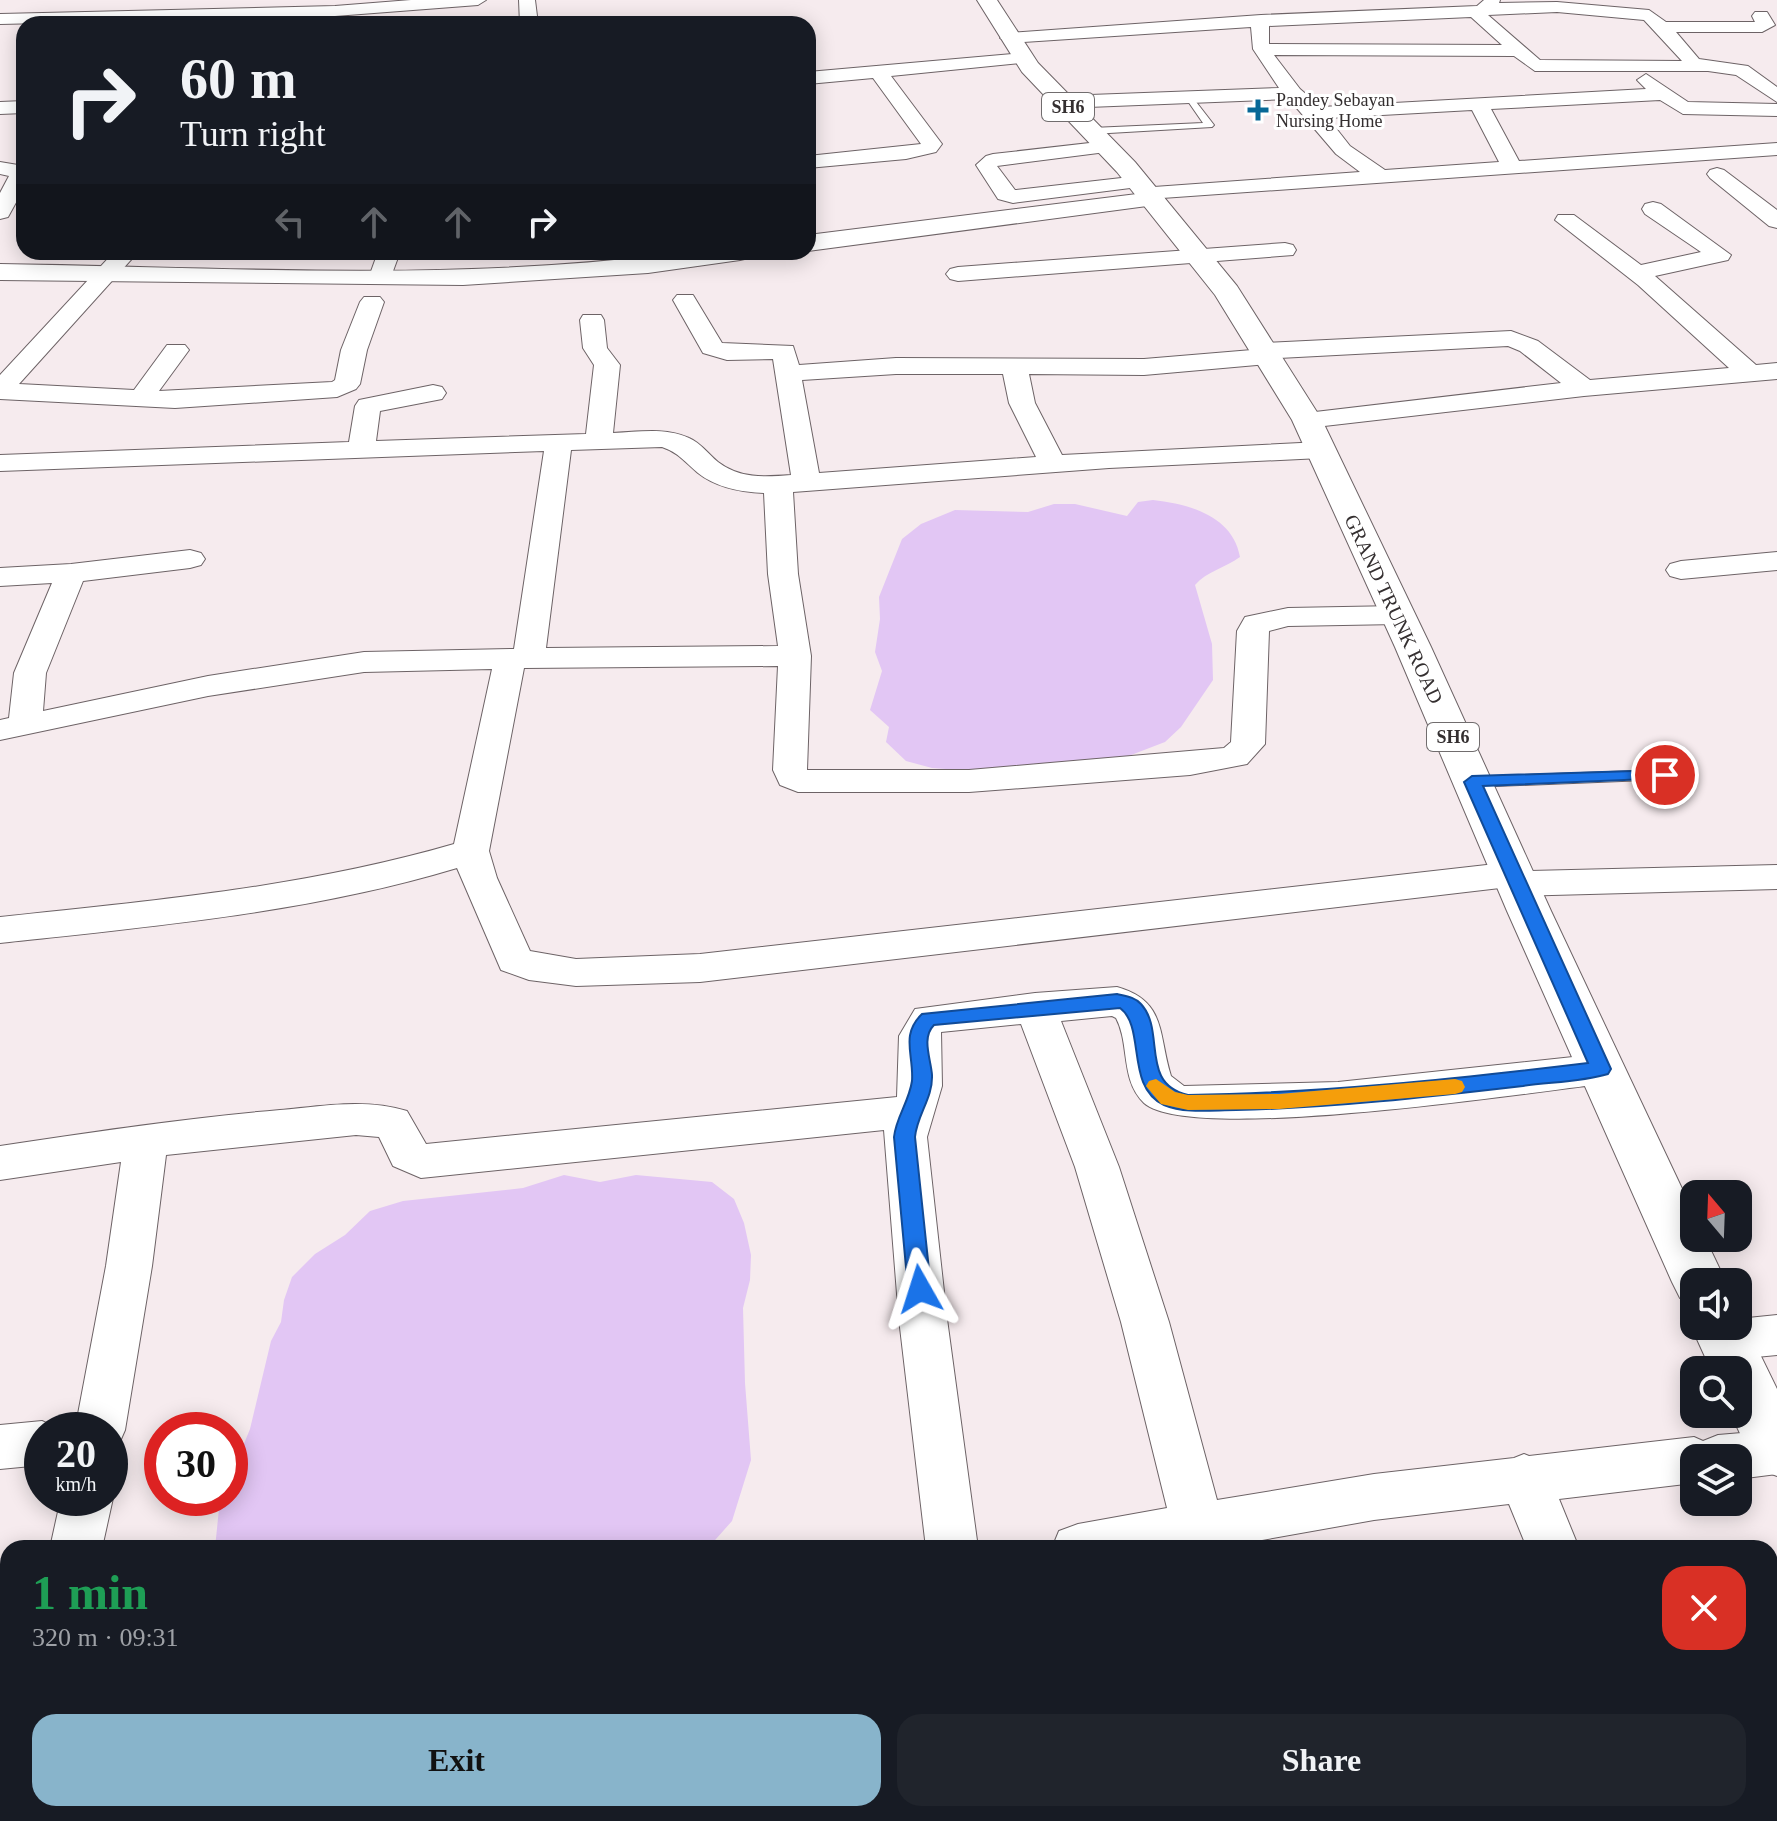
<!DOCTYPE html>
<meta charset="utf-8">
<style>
body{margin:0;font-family:Georgia,serif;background:#20242c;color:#f1f3f6;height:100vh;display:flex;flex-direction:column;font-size:30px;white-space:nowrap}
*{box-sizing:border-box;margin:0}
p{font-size:26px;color:#9ea1a6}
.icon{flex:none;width:44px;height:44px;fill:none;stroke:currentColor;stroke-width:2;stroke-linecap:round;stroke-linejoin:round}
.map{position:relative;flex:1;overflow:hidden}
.drawer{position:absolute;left:0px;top:1540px;width:1778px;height:282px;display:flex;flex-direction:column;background:#171b24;border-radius:24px 24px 0 0;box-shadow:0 4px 20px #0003}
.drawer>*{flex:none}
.hud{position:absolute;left:16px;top:16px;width:800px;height:244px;border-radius:24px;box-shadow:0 4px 20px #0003;background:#171b24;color:#f1f3f6;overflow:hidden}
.needle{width:52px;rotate:341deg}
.tools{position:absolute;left:1680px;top:1180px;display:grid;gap:16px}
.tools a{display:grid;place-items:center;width:72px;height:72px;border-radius:16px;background:#171b24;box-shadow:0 4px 20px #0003;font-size:40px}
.speed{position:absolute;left:24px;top:1412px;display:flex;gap:16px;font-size:40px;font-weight:700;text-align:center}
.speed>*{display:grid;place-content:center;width:104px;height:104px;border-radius:50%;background:#171b24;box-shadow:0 4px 20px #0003;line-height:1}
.speed small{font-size:20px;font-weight:400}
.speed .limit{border:12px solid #d22;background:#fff;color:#111}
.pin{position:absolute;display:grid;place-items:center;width:68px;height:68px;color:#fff;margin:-34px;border:4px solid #fff;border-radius:50%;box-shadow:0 2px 8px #0007}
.me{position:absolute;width:88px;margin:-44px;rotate:354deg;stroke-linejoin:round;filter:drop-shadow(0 0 6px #0008)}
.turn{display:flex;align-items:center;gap:28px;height:168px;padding:0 32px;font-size:36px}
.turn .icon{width:104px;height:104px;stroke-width:2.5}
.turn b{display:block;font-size:56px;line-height:68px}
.lanes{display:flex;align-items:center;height:76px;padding:0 32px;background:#0003;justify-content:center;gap:40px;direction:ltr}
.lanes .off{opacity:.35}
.round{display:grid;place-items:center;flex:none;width:84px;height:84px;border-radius:24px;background:#20242c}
.overview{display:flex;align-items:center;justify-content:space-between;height:136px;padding:0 32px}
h1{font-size:48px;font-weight:600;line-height:60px;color:#1e9e55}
.primary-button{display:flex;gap:16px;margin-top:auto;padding:16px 32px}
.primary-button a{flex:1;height:92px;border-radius:24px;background:#88b4cb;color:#111;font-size:32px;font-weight:600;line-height:92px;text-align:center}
.primary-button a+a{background:#20242c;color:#f1f3f6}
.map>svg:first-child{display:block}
.water{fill:#e2c6f4}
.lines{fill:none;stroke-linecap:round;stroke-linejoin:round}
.service-casing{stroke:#6d6366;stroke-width:2}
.minor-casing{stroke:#6d6366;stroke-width:2}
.tertiary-casing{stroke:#6d6366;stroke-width:2}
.primary-casing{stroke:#6d6366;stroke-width:2}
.service{fill:#fff;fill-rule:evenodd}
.minor{fill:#fff;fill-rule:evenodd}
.tertiary{fill:#fff;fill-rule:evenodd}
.primary{fill:#fff;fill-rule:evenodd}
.route{fill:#1a73e8;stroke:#114b97;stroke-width:2}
.slow{fill:#f59e0b}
.poi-dot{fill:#076796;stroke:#fff;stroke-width:3}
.labels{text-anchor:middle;stroke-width:6;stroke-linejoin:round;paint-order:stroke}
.far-poi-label{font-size:18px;fill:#342f30;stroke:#fff;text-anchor:start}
.shield{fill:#fff;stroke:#716d6e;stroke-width:2}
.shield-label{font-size:18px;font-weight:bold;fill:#342f30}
.street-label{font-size:20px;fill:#342f30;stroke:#fff}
</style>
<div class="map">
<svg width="1777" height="1821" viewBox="0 0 1777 1821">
<rect width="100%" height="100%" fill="#f6ebee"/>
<path class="water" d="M1153 500C1189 504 1233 516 1240 557 1225 568 1207 571 1195 585L1212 644 1213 680 1181 727 1165 742 1105 765 973 771 932 768 906 761 886 742 889 727 870 710 882 671 875 652 880 619 879 597 902 539 921 524 955 510 1028 512 1054 504H1075L1127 516 1138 502Z
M564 1175 600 1182 636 1175 712 1182 734 1199 744 1223 751 1255 750 1280 743 1308 745 1383 751 1460 732 1521 708 1548H215L220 1499 230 1498V1478L250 1429 271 1341 281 1322 284 1300 292 1277 315 1254 345 1235 370 1211 403 1201 523 1188Z"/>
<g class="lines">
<g class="service-casing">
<path id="service" d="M1190 94 1214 125 1212 127 1092 134 1087 131 1092 128 1203 123 1185 97Z
M1665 770 1671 771 1673 775 1671 779 1472 787 1464 782 1472 777Z"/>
</g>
<g class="minor-casing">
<path id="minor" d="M411 0H486L478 5 335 16 0 24V14L335 6Z
M519 0H535L538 24H520Z
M1484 0H1500L1499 3 1557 2 1649 10 1666 22H1755L1752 16 1755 12H1767L1775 25 1762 32H1676L1699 59 1748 66 1777 87V102L1736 75 1708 71H1535L1514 56 1274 55 1300 89 1321 107 1646 89 1637 80 1646 74 1688 102 1777 104V116L1683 114 1660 100 1491 109 1519 161 1777 143V155L1148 199 1140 198 1137 193 1140 188 1360 172 1336 154 1289 99 1063 108 1053 102 1063 96 1279 88 1253 49 1251 27 1009 43 1000 38 1009 33 1261 15 1477 6ZM1557 12 1644 20 1682 61 1540 60 1488 15ZM1471 17 1502 45 1269 44V26ZM1472 110 1499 162 1385 170 1350 146 1328 118Z
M1024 53 1030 54 1033 58 1030 62 891 76 942 144 936 152 906 159 808 168V156L921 144 873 78 808 84V72Z
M24 101V113L0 114V102Z
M1107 141 1114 143 1117 147 1114 151 997 166 1015 190 1139 176 1150 182 1146 186 1013 203 998 199 976 165 986 156 993 154Z
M0 162 24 166V188L8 217 0 219V193L9 176 0 174Z
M1717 168 1724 170 1777 210V228L1769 226 1710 178 1707 174 1710 170Z
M1653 202 1661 204 1731 255 1728 260 1655 276 1756 365 1777 363V379L1584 396 1307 428 1298 426 1294 420 1298 414 1561 383 1520 351 1508 346 1279 358 1268 364 1144 375 1029 374 1035 403 1062 455 1321 442 1331 444 1335 450 1331 456 1321 458 1109 468 793 492 798 574 811 656 807 770H969L1224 748 1231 742 1237 631 1245 617 1288 608 1398 606 1409 608 1414 615 1409 622 1398 624 1288 626 1269 631 1265 744 1247 764 1190 775 969 792H798L780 785 773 770 778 666 524 668 489 851 497 878 530 951 576 959 700 954 1513 862 1526 865 1530 871 1777 865V889L1516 896 1503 893 1500 888 700 982 576 986 529 980 501 970 457 868C308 913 154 926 0 943V917C153 901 306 887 454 844L492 669 364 672 208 696 0 740V720L9 718 14 673 52 583 0 586V568L71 564 190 550 201 553 205 559 201 565 190 568 83 581 46 673 43 711 208 676 364 652 514 649 544 451 0 471V455L349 442 355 406 359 400 433 385 442 387 446 393 442 399 380 411 376 441 586 434 594 365 583 348 580 320 583 315H601L604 320 607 348 620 365 613 433C638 432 665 427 689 438 701 443 708 454 718 462 740 479 765 477 791 475L773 359 727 360 703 353 673 300 677 295H693L722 343 793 346 799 365 896 358 1144 359 1252 350 1264 343 1511 331 1538 341 1590 380 1729 368 1638 285 1555 220 1558 215H1574L1641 265 1701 252 1645 214 1642 209 1645 204ZM896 374H1003L1009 403 1036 457 819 473 802 380ZM662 447C678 452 686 463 698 473 717 488 741 492 764 493L768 574 778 646 546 648 571 450Z
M1285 243 1293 245 1296 250 1293 255 958 281 950 279 946 274 950 269 958 267Z
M114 252H138L19 384 134 390 167 345H185L189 350 159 391 332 382 335 380 341 350 360 302 364 297H380L384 302 367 350 360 384 356 389 337 397 175 408 0 399V375Z
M378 252H400L389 282H373L369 277Z
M1777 552V570L1681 579 1670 576 1666 570 1670 564 1681 561Z
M1117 987C1167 1001 1158 1035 1171 1076L1184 1086 1338 1082 1601 1054 1616 1058 1622 1069 1616 1080 1601 1084C1528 1093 1190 1144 1144 1103 1120 1080 1130 1044 1116 1018L1112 1016 1061 1021 1119 1167 1169 1322 1217 1500 1374 1474 1514 1458 1524 1454 1529 1456 1694 1437 1703 1441 1718 1435 1777 1430V1474L1738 1479V1458H1694V1483L1559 1499 1579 1548H1527L1509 1504 1374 1520 1217 1548H1052L1059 1531 1078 1524 1167 1508 1121 1322 1075 1167 1021 1024 941 1032 942 1086 927 1137 947 1319 978 1548H926L899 1319 884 1130 421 1178 393 1166 379 1137 356 1135 166 1155 152 1266 125 1430 118 1446 110 1448V1430H75L106 1266 121 1162 0 1180V1146C93 1132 186 1118 280 1110 322 1106 366 1098 407 1111L426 1144 897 1097 899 1036 915 1009 1035 993Z
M1777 1315V1355L1725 1360 1708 1354 1701 1340 1708 1326H1738V1319Z
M42 1421 61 1430H42V1465L0 1469V1425Z
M110 1492 113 1498 102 1548H50L61 1498H110Z
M8 1715V1773L0 1774V1716Z
M1777 1729V1787L1770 1788V1730Z
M204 1814H262V1821H202Z
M493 1814H551L552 1821H492Z
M1219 1814H1277L1280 1821H1220Z"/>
</g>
<g class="tertiary-casing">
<path id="tertiary" d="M1153 192 1162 194 1165 199 1162 204 808 251V235Z
M682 252H753L749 258 740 260 648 273 463 285 0 280V264C227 267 457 283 682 252Z"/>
</g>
<g class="primary-casing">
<path id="primary" d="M977 0H997L1038 63 1135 162 1237 286 1322 420 1431 647 1551 911 1694 1214V1238H1705L1726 1282H1694V1302L1680 1298 1672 1282 1507 911 1395 647 1292 420 1215 295 1117 172 1022 72Z
M1738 1309 1777 1389V1476L1756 1468 1731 1414H1738V1370H1711L1691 1326 1694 1321V1326H1738Z"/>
</g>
<use href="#service" class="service"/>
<use href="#minor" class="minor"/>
<use href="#tertiary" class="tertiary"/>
<use href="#primary" class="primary"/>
</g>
<path class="route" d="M1665 770 1673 775 1671 778 1483 786 1611 1069 1608 1074C1581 1082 1551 1082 1523 1086 1428 1097 1332 1108 1236 1110 1213 1110 1185 1114 1164 1105 1125 1087 1146 1027 1120 1008L934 1025C921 1038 931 1059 932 1075 933 1098 917 1115 915 1137L931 1289 928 1295 920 1298 912 1295 908 1289 894 1137C896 1117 909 1102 912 1081 914 1055 900 1035 922 1014L1117 994C1125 996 1135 997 1141 1004 1166 1031 1139 1084 1188 1095 1322 1093 1455 1079 1588 1063L1464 782 1472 776Z"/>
<path class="slow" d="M1156 1079 1175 1092 1188 1095 1279 1094 1455 1079 1462 1081 1465 1087 1462 1092 1455 1094 1279 1109 1188 1110 1161 1104 1146 1086 1149 1081Z"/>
<path class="poi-dot" d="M1254 98h8v8h8v8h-8v8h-8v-8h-8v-8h8z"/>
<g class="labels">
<g class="far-poi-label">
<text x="1276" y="106">Pandey Sebayan<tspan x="1276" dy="21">Nursing Home</tspan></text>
</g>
<g class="shield">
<rect x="1042" y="93" width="52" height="28" rx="6"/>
<rect x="1427" y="723" width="52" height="28" rx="6"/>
</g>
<g class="shield-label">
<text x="1068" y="113">SH6</text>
<text x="1453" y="743">SH6</text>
</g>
<g class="street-label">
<text transform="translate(1394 609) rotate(65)" y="7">GRAND TRUNK ROAD</text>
</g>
</g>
</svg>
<div class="tools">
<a><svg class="needle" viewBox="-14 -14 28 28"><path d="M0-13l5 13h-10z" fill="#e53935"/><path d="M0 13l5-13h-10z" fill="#9ea1a6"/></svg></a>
<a><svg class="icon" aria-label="sound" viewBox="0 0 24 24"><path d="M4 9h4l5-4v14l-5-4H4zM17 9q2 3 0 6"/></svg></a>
<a><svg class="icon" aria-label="search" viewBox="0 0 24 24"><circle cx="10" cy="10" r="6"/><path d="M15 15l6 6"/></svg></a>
<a><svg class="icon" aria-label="layers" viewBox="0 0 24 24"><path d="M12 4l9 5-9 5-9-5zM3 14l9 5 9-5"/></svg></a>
</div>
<div class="speed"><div>20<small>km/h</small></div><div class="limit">30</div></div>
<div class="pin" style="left:1665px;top:775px;background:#d93025"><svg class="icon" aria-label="arrive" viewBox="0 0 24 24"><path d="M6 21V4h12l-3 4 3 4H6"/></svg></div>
<svg class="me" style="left:920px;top:1289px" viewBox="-20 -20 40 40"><path d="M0-17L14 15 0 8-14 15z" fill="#1a73e8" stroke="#fff" stroke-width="4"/></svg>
<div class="hud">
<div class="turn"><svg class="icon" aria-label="right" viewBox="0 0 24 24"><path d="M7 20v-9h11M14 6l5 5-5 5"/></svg><div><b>60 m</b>Turn right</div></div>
<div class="lanes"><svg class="icon off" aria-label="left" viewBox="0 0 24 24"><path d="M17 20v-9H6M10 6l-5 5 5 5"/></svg><svg class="icon off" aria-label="ahead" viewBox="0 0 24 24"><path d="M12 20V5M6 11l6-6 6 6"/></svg><svg class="icon off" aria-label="ahead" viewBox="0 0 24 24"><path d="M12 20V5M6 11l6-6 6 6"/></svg><svg class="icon" aria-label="right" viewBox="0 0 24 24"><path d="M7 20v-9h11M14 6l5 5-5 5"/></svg></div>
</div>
<section class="drawer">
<div class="overview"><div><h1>1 min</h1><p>320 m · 09:31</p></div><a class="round" style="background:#d93025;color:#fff"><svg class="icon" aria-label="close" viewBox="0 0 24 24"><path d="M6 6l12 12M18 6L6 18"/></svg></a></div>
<div class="primary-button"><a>Exit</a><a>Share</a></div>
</section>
</div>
